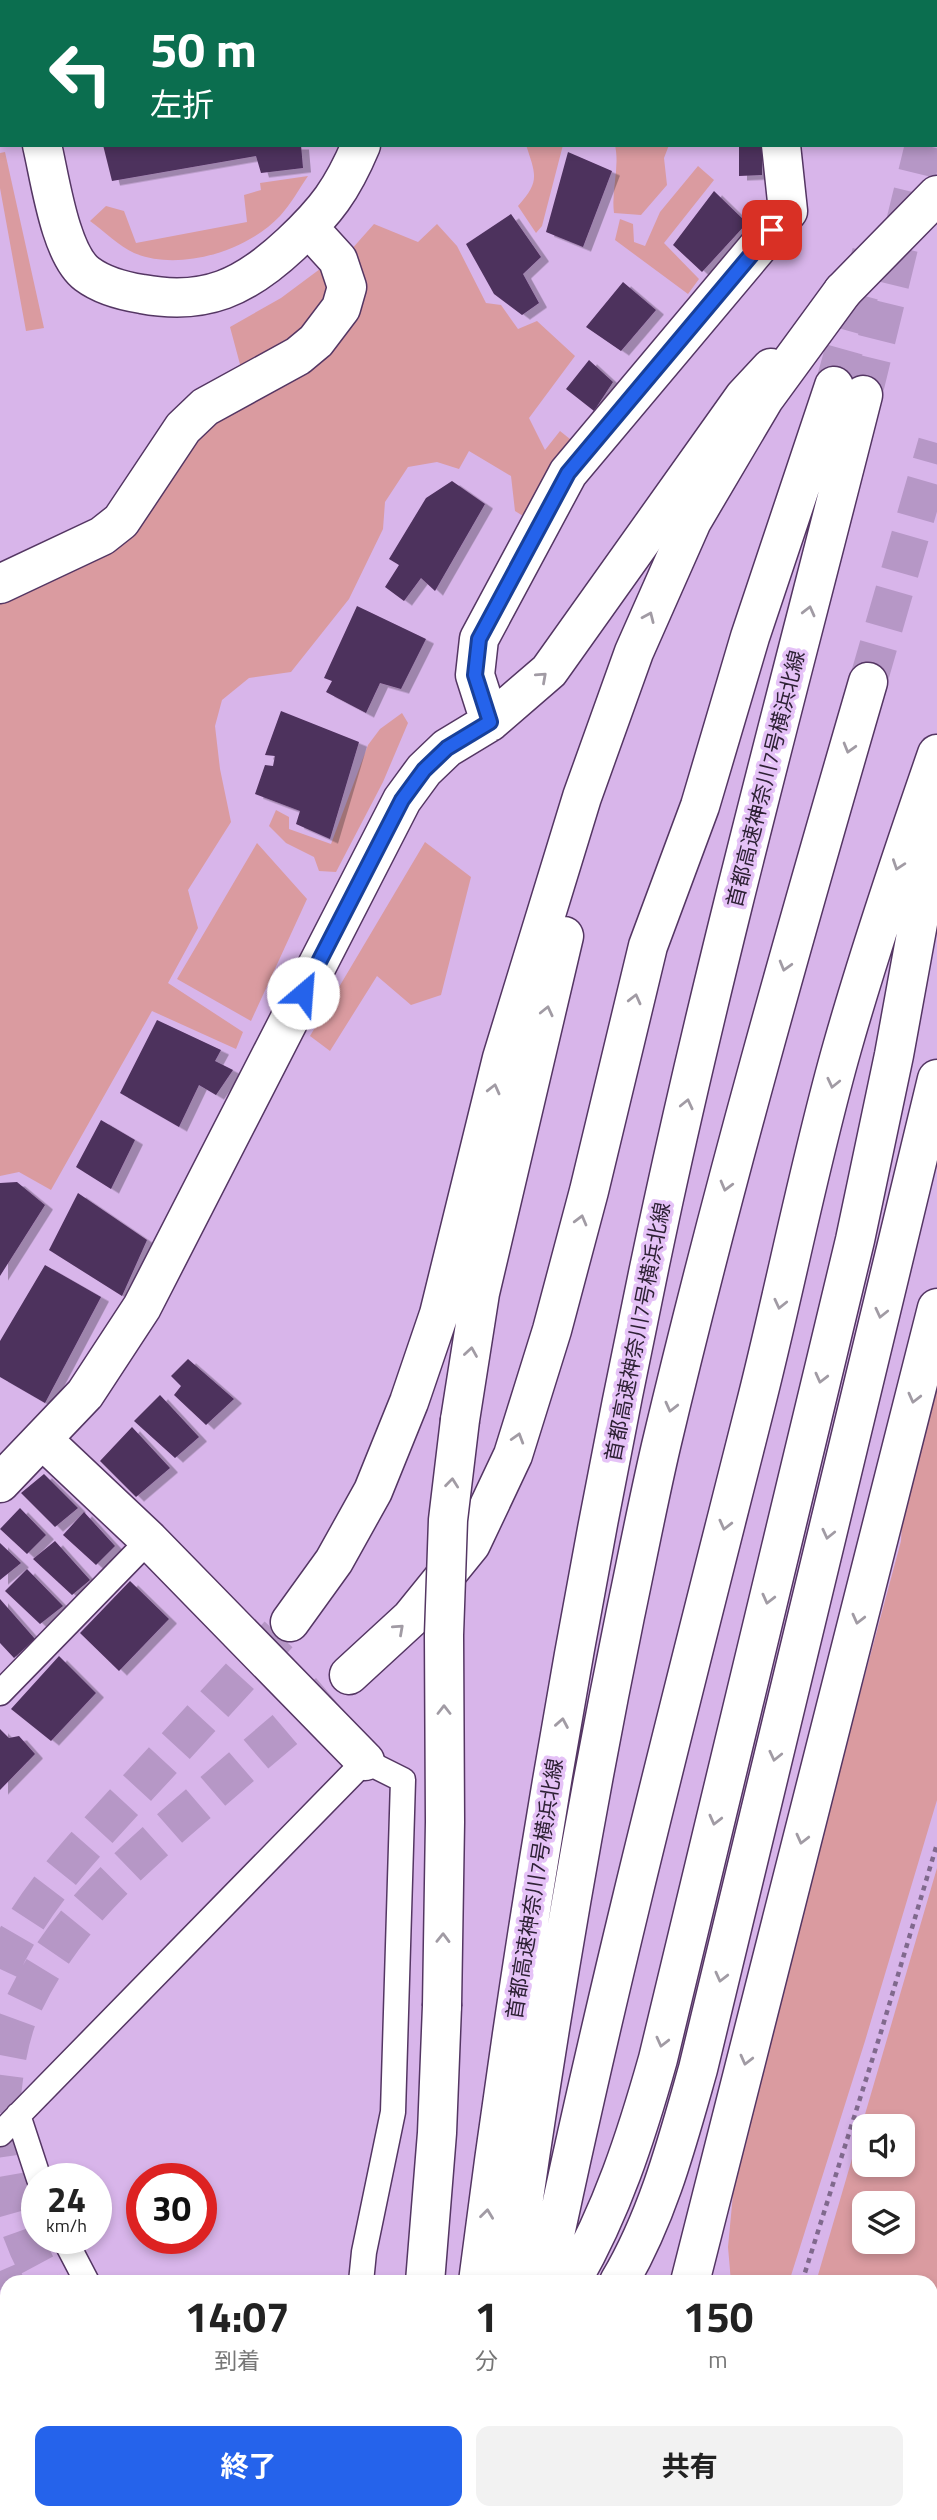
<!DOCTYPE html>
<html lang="ja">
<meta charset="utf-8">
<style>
body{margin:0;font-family:"Titillium Web","Noto Sans JP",sans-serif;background:#f2f2f2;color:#222;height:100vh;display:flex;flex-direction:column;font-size:26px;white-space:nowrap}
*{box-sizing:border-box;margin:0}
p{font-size:23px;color:#767676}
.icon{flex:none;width:38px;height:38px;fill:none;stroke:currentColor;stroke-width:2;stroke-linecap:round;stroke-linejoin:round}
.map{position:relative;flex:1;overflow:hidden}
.panel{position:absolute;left:0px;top:2275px;width:938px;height:245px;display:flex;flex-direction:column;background:#fff;border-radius:21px 21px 0 0;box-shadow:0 4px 10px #0003}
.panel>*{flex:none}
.guide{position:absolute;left:0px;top:0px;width:938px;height:147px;box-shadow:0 4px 10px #0003;background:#0b6e4f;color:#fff;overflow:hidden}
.buttons{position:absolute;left:852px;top:2114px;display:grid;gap:14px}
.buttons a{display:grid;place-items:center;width:63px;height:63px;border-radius:14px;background:#fff;box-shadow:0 4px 10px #0003;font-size:35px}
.speed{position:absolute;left:21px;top:2163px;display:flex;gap:14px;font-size:35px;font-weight:700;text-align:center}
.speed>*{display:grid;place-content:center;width:91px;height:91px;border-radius:50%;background:#fff;box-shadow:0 4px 10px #0003;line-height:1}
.speed small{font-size:18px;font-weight:400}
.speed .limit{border:10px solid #d22;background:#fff;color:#111}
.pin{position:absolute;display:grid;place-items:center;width:60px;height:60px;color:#fff;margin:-30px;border-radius:14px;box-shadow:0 4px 10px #0006}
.me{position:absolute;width:77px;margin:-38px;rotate:27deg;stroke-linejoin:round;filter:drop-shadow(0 0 5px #0008)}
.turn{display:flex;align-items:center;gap:24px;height:147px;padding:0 35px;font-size:32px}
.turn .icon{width:91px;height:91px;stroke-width:2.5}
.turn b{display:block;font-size:49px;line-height:60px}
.eta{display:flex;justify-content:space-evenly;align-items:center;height:119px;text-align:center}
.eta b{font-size:42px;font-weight:700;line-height:49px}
.action{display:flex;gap:14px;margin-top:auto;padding:14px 35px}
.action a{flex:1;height:80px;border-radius:14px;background:#2563eb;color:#fff;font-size:28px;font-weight:700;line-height:80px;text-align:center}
.action a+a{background:#f2f2f2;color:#222}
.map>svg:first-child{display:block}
.green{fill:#da9ba0;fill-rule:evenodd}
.water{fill:#5c8044}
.building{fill:#4e305d;filter:url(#shadow)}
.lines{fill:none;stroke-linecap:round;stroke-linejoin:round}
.motorway-tunnel{stroke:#b697c6;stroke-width:38;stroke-dasharray:38 19;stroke-linecap:butt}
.service-casing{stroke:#543663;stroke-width:27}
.minor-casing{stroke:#543663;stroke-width:41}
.tertiary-casing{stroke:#543663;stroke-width:41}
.motorway-casing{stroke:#543663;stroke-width:41}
.path{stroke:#80698d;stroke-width:4.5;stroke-dasharray:5 5;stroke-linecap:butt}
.service{stroke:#fff;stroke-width:24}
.minor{stroke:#fff;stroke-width:38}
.tertiary{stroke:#fff;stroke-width:38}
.motorway{stroke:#fff;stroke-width:38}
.motorway-bridge-casing{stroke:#543663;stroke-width:41;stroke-linecap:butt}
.motorway-bridge{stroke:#fff;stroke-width:38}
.oneway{stroke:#a19ba4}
.route-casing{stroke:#184099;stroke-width:18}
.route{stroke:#2563eb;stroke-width:12}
.labels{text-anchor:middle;stroke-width:7;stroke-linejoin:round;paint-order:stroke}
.street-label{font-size:21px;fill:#2e2135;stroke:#e5c2f7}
</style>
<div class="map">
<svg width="937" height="2520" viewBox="0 0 937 2520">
<defs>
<filter id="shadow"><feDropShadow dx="8" dy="4.5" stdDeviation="0" flood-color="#0004"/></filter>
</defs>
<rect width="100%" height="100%" fill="#d8b5ea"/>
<path class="green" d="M526 145H563L542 226 536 233 518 206C540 182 536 175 526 145Z
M615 145H669L664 158 667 185 641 215 614 213C611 190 620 168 615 145Z
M5 152 44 328 26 331 0 188V153Z
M698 166 714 180 664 243 699 279 688 294 615 240 620 219 633 224 634 242 645 246 660 212Z
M308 176C299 189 291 204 280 216 247 251 179 272 134 253 119 246 104 231 90 221L106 206 124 211 136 243 247 222 244 195 261 190 260 183Z
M374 224 418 242 437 224 457 246 486 303 501 305 518 329 537 321 575 356 529 418 545 450 560 431 575 443 528 519 515 511 511 476 469 451 459 469 437 462 408 467 385 502 383 529 349 599 291 672 249 678 222 700 215 726 220 769 231 822 188 890 198 928 168 983 243 1032 236 1049 152 1011 51 1190 19 1172 0 1176V598L198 435 326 349 350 251Z
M324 266 331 290 304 334 241 368 230 327 281 298Z
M402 713 408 723 383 782 336 872 319 871 314 857 286 843 269 826 276 810 289 817V829L331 844 368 745 380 729Z
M425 842 471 877 441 995 411 1005 377 976 330 1051 310 1036Z
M257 843 307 899 251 1021 177 979Z
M937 1334V1800L865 2041 789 2282H731L728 2247 737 2152 901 1541 904 1487Z
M937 1868V2430L931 2452V2282H816ZM864 2126H903V2165H864ZM864 2203H903V2242H864Z
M678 2513H714L711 2520H675Z
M745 2513H911L909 2520H741Z"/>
<path class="water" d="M937 2466V2520H921L924 2513H931V2487Z"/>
<path class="building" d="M103 145H301L303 168 261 173 256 156 112 181Z
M739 145H762V175L739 176Z
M568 152 612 171 583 247 546 232Z
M714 191 747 223 702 272 673 245Z
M511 214 541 257 523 274 539 303 522 315 494 294 466 244Z
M623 282 656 310 621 351 586 327Z
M589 360 613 382 594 411 566 389Z
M452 481 485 504 435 591 421 578 404 601 385 587 399 565 389 559 426 498Z
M357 606 426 639 401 689 380 683 366 713 326 692 332 681 324 678Z
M281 711 359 742 330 839 296 824 300 811 255 794 265 765 273 766 275 756 265 755Z
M157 1020 221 1050 215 1061 233 1070 216 1095 199 1085 179 1127 120 1093Z
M101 1120 135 1140 111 1189 76 1167Z
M17 1182 45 1205 0 1276V1183Z
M78 1193 147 1240 122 1296 49 1250Z
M45 1265 101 1297 45 1403 0 1377V1341Z
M188 1359 234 1399 206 1425 174 1395 181 1386 171 1376Z
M160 1395 199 1437 175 1458 134 1421Z
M132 1427 170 1468 136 1497 100 1461Z
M44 1474 78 1508 55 1527 21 1493Z
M20 1508 46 1535 27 1554 0 1529Z
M84 1512 115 1546 96 1565 63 1535Z
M55 1541 90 1580 72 1595 33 1559Z
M0 1543 21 1563 0 1580Z
M27 1569 63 1606 40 1624 5 1591Z
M130 1581 169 1619 119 1671 80 1633Z
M0 1599 35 1639 14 1658 0 1643Z
M59 1656 96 1693 51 1741 11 1709Z
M0 1729 9 1738 19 1736 35 1754 0 1790Z"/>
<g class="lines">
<path class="motorway-tunnel" d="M936 12 937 9
M936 96 937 93
M834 386 871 253
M863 395 924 145
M868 682 937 443
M0 1969C33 1897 85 1845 138 1787 189 1732 239 1677 290 1622
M0 2113C4 2078 7 2042 21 2010 62 1919 137 1856 212 1792 257 1753 303 1714 349 1675
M0 2119C5 2177 14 2232 46 2282
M0 2271 7 2287"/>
<g class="service-casing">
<path id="service" d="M0 1693 149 1540
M18 2115 39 2179
M0 2134 365 1761 403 1780 393 2112 364 2252 361 2282
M64 2238 87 2282
M0 2389 7 2396
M126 2513 133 2520
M336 2520 337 2513"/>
</g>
<g class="minor-casing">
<path id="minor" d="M759 0 760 2
M372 2V0
M42 145C50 178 60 254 87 274 103 286 123 291 142 294 206 306 245 287 291 244 326 211 342 190 361 145
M0 584 102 536 121 521 183 428 205 407 298 356 316 341 341 308 347 287 338 260 308 227
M490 722 475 675 479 639 568 473 788 211 781 145
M43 1440 149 1540 365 1761
M0 1483 85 1394 142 1307 402 800 424 770 447 748 490 722 549 671 744 397 771 368
M690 2282 937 1308
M527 2520 539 2513"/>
</g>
<g class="tertiary-casing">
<path id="tertiary" d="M11 0V2
M0 98 2 97
M843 291 937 195"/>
</g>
<g class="motorway-casing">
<path id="motorway" d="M460 1420 480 1293 564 936
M290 1622 334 1561 373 1491 409 1402 439 1314 502 1058 582 797 634 652 692 521 764 399 843 291
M349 1675 411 1618 471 1544 513 1455 552 1330 589 1191 648 946 700 806 750 637 834 386
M425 2282 437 2133 442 2006
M478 2282C524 1920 586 1560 663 1203 722 932 795 664 863 395
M512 2282C543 2059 580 1836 625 1616 637 1559 648 1502 661 1446 722 1189 794 936 868 682
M545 2282C606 1989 681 1700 754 1411 785 1290 808 1168 842 1048 870 949 903 852 937 754
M571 2282C612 2211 636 2137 658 2059L855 1240 894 1055 937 819
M619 2282C658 2216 677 2143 698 2069L937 1079
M407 2520 408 2513
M450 2520 451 2513
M505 2520 506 2513"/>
</g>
<path class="path" d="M802 2282 881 2032 937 1844
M725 2520 727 2513"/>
<use href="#service" class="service"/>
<use href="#minor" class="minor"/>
<use href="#tertiary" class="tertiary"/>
<use href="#motorway" class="motorway"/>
<g class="motorway-bridge-casing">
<path id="motorway-bridge" d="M442 2006 445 1822 444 1635 448 1520 460 1420"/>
</g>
<use href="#motorway-bridge" class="motorway-bridge"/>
</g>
<defs><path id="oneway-chevron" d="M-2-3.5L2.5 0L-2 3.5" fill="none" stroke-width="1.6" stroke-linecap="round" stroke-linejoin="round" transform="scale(1.75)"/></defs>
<g class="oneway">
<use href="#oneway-chevron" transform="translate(809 611) rotate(-76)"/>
<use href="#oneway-chevron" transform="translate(649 617) rotate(-66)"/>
<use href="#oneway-chevron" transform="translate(542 677) rotate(-42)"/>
<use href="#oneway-chevron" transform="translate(849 748) rotate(106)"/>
<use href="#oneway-chevron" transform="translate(898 865) rotate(109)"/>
<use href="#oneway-chevron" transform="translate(785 966) rotate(106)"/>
<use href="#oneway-chevron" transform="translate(635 999) rotate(-76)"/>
<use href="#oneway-chevron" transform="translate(547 1011) rotate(-77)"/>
<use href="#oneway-chevron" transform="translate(833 1083) rotate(103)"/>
<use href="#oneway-chevron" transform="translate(494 1089) rotate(-76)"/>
<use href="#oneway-chevron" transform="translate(687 1104) rotate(-77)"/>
<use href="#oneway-chevron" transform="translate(726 1186) rotate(105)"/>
<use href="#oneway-chevron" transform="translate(581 1220) rotate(-75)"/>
<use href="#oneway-chevron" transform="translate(780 1304) rotate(103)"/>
<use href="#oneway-chevron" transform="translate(881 1313) rotate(103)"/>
<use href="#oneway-chevron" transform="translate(471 1352) rotate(-81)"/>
<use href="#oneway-chevron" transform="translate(821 1378) rotate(104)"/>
<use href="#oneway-chevron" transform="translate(914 1398) rotate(104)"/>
<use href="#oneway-chevron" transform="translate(671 1407) rotate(104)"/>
<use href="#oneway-chevron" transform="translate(518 1438) rotate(-73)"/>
<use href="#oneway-chevron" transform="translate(452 1483) rotate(-84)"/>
<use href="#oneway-chevron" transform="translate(725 1525) rotate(104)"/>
<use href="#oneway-chevron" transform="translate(828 1534) rotate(103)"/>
<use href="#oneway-chevron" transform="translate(768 1599) rotate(104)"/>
<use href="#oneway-chevron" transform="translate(858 1619) rotate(104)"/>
<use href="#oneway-chevron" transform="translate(399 1629) rotate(-42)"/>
<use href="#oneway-chevron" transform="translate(444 1710) rotate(-90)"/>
<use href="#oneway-chevron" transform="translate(562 1723) rotate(-80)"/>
<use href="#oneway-chevron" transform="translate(775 1756) rotate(103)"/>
<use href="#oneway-chevron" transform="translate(715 1820) rotate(104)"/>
<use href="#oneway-chevron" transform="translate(802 1839) rotate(104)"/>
<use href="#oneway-chevron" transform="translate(443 1938) rotate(-89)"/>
<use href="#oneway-chevron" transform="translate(721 1977) rotate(104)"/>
<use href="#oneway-chevron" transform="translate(662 2042) rotate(104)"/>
<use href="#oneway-chevron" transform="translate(746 2060) rotate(104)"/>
<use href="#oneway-chevron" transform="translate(487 2214) rotate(-83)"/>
</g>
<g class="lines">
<g class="route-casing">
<path id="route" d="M303 993 402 800 424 770 447 748 490 722 475 675 479 639 568 473 772 230"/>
</g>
<use href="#route" class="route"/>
</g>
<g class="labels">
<g class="street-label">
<text transform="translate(766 779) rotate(-76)" y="7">首都高速神奈川7号横浜北線</text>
<text transform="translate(638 1332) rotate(-79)" y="7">首都高速神奈川7号横浜北線</text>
<text transform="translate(535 1889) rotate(-81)" y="7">首都高速神奈川7号横浜北線</text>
</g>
</g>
</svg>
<div class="buttons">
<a><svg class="icon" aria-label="sound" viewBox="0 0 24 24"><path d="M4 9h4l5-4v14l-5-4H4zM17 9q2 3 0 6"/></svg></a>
<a><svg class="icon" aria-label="layers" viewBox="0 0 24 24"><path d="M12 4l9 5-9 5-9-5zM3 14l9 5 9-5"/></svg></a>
</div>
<div class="speed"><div>24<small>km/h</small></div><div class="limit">30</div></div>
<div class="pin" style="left:772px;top:230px;background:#d93025"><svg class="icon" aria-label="arrive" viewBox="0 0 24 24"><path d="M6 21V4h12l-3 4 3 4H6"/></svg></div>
<svg class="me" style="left:303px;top:993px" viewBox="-20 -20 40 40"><circle r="19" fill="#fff"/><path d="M0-13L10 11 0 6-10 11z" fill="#2563eb"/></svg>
<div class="guide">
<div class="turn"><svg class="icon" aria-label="left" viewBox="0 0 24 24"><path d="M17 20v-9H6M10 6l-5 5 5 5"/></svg><div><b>50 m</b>左折</div></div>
</div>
<section class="panel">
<div class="eta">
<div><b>14:07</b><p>到着</p></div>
<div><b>1</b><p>分</p></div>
<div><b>150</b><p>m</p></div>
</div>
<div class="action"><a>終了</a><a>共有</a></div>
</section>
</div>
